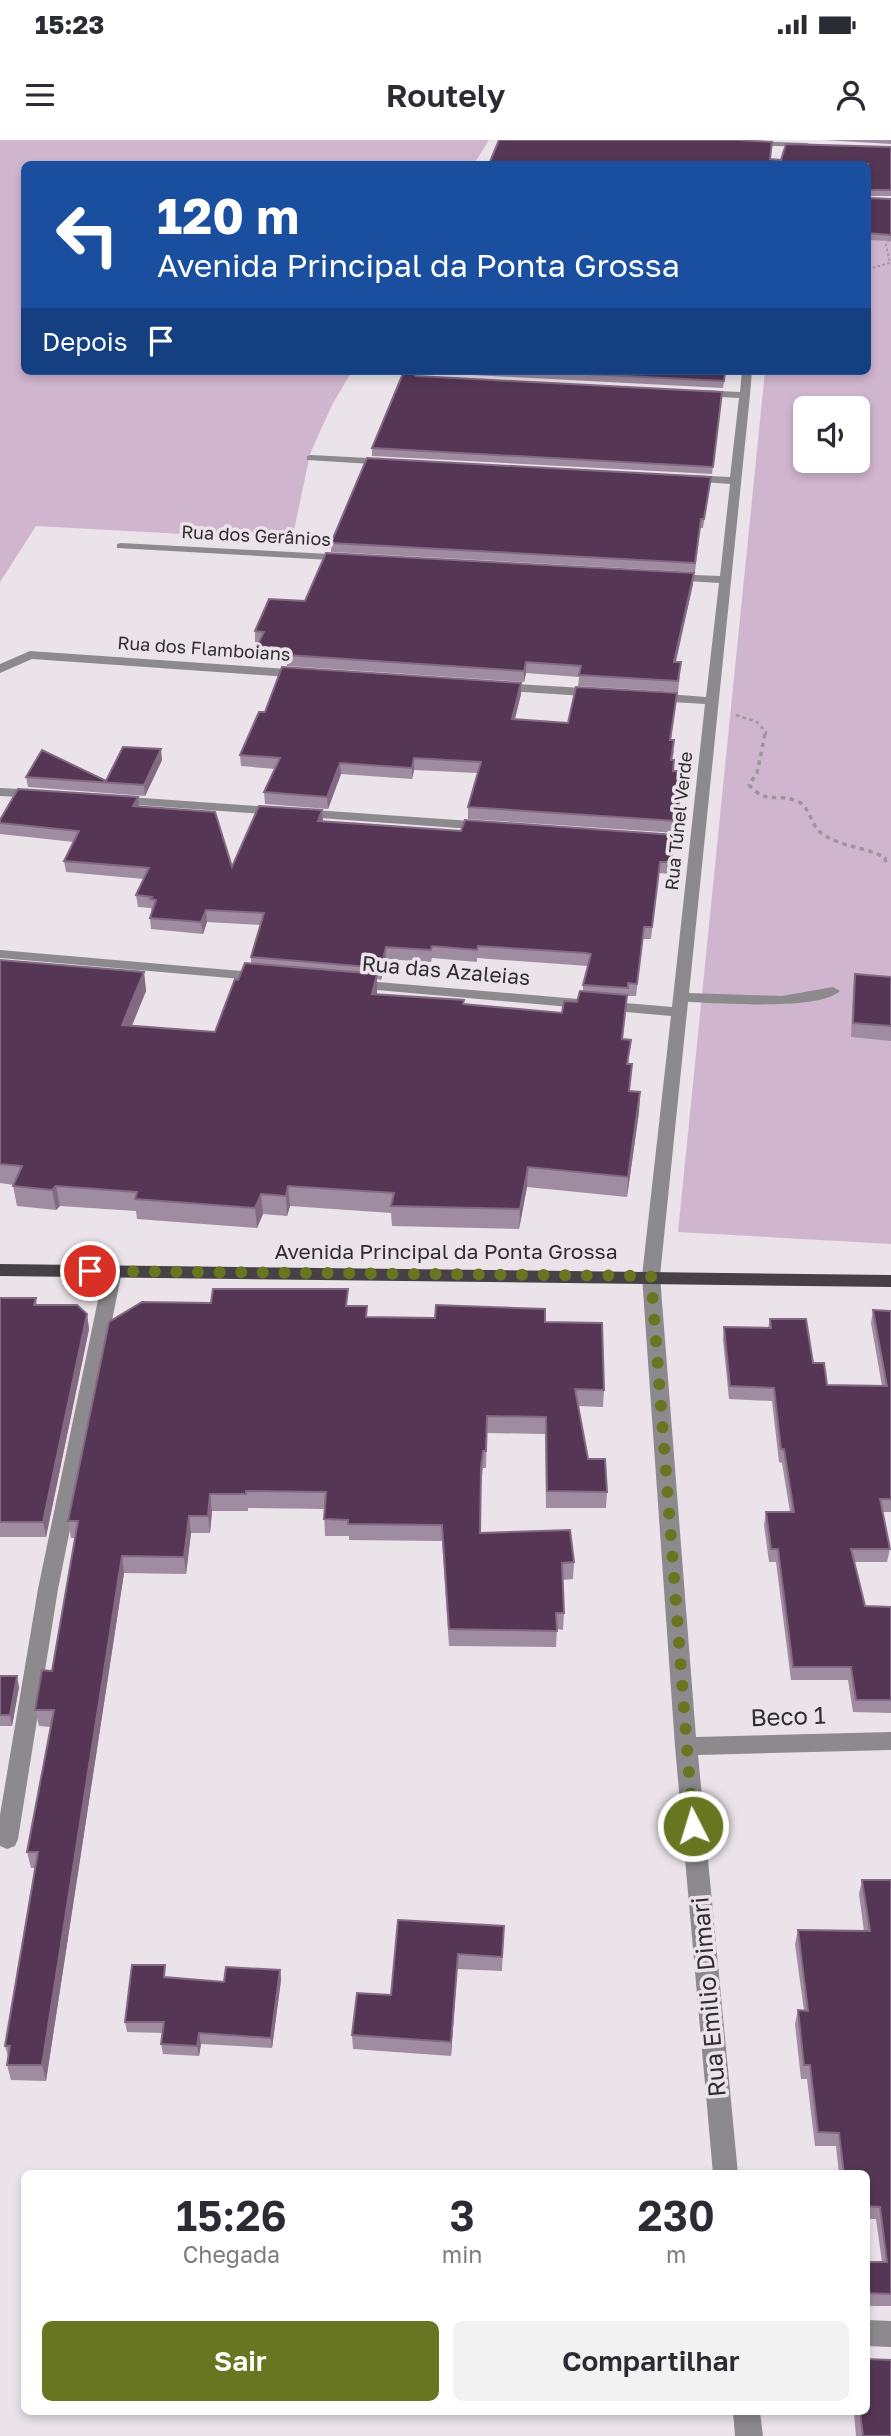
<!DOCTYPE html>
<html lang="pt">
<meta charset="utf-8">
<style>
body{margin:0;font-family:"Golos Text",sans-serif;background:#f2f2f3;color:#2b2b33;height:100vh;display:flex;flex-direction:column;font-size:26px;white-space:nowrap}
*{box-sizing:border-box;margin:0}
p{font-size:23px;color:#7c7c81}
.icon{flex:none;width:38px;height:38px;fill:none;stroke:currentColor;stroke-width:2;stroke-linecap:round;stroke-linejoin:round}
.map{position:relative;flex:1;overflow:hidden}
.drawer{position:absolute;left:21px;top:2030px;width:849px;height:245px;display:flex;flex-direction:column;background:#fff;border-radius:10px;box-shadow:0 4px 10px #0003}
.drawer>*{flex:none}
.top-card{position:absolute;left:21px;top:21px;width:850px;height:214px;border-radius:10px;box-shadow:0 4px 10px #0003;background:#1a4fa0;color:#fff;overflow:hidden}
.fabs{position:absolute;left:793px;top:256px;display:grid;gap:14px}
.fabs a{display:grid;place-items:center;width:77px;height:77px;border-radius:10px;background:#fff;box-shadow:0 4px 10px #0003;font-size:35px}
.pin{position:absolute;display:grid;place-items:center;width:60px;height:60px;color:#fff;margin:-30px;border:4px solid #fff;border-radius:50%;box-shadow:0 2px 7px #0007}
.me{position:absolute;width:77px;margin:-38px;rotate:355deg;stroke-linejoin:round;filter:drop-shadow(0 0 5px #0008)}
.turn{display:flex;align-items:center;gap:24px;height:147px;padding:0 21px;font-size:32px}
.turn .icon{width:91px;height:91px;stroke-width:2.5}
.turn b{display:block;font-size:49px;line-height:60px}
.then{display:flex;align-items:center;height:66px;padding:0 21px;background:#0003;gap:14px;font-size:26px}
.eta{display:flex;justify-content:space-evenly;align-items:center;height:119px;text-align:center}
.eta b{font-size:42px;font-weight:600;line-height:49px}
.button{display:flex;gap:14px;margin-top:auto;padding:14px 21px}
.button a{flex:1;height:80px;border-radius:10px;background:#687521;color:#fff;font-size:28px;font-weight:600;line-height:80px;text-align:center}
.button a+a{background:#f2f2f3;color:#2b2b33}
.status{display:flex;justify-content:space-between;align-items:center;height:49px;padding:0 35px;background:#fff;direction:ltr}
.status svg{height:19px;fill:currentColor}
header{display:flex;justify-content:space-between;align-items:center;height:91px;padding:0 21px;background:#fff;font-size:32px;font-weight:600}
.map>svg:first-child{display:block}
.green{fill:#d0b5ce;fill-rule:evenodd}
.lines{fill:none;stroke-linecap:round;stroke-linejoin:round}
.path-far2{stroke:#9d979c;stroke-width:2;stroke-dasharray:2.5 2.5;stroke-linecap:butt}
.path-far1{stroke:#9d979c;stroke-width:2.5;stroke-dasharray:3.5 3.5;stroke-linecap:butt}
.path{stroke:#9d979c;stroke-width:3.5;stroke-dasharray:4.5 4.5;stroke-linecap:butt}
.minor{fill:#8d8a8d;fill-rule:evenodd}
.major{fill:#464146;fill-rule:evenodd}
.wall{fill:#a08ca0;fill-rule:evenodd}
.shaded-wall{fill:#836a82}
.building{fill:#563655;stroke:#836a82;stroke-width:2}
.route{stroke:#687521;stroke-width:12;stroke-dasharray:0 21.6}
.labels{text-anchor:middle;stroke-width:7;stroke-linejoin:round;paint-order:stroke}
.far-street-label{font-size:18px;fill:#302d2f;stroke:#ebe3ea}
.street-label{font-size:21px;fill:#302d2f;stroke:#ebe3ea}
.near-street-label{font-size:24px;fill:#302d2f;stroke:#ebe3ea}
</style>
<div class="status"><b>15:23</b><svg viewBox="0 0 49 12"><path d="M0 12V9h3v3zM5 12V6h3v6zM10 12V3h3v9zM15 12V0h3v12zM26 1h20v11H26zM47 4h2v5h-2z"/></svg></div>
<header><svg class="icon" aria-label="menu" viewBox="0 0 24 24"><path d="M4 6h16M4 12h16M4 18h16"/></svg>Routely<svg class="icon" aria-label="person" viewBox="0 0 24 24"><circle cx="12" cy="8" r="4"/><path d="M4 21q1-7 8-7t8 7"/></svg></header>
<div class="map">
<svg width="891" height="2296" viewBox="0 0 891 2296">
<rect width="100%" height="100%" fill="#ebe3ea"/>
<path class="green" d="M0 0H489L474 24H24V231H352L332 265 310 314 292 400 36 386 0 442Z
M868 72 891 74V1104L678 1092 765 231H868ZM805 268H858V320H805Z"/>
<g class="lines">
<path class="path-far2" d="M868 129 890 123 886 105 891 96"/>
<path class="path-far1" d="M736 575 757 582 766 592 765 595"/>
<path class="path" d="M765 594 757 633 749 645C768 666 778 652 799 662 810 668 811 685 821 693 837 705 860 707 878 714L885 718 886 725"/>
<path class="minor" d="M751 1 807 3 811 5 807 7 748 5Z
M742 231H752L750 255 689 853 782 856 833 847 840 851C819 871 719 863 688 862L660 1136 696 1597 891 1592V1610L698 1615 738 2034H713L675 1606 642 1136 671 876 354 848 347 844 354 840 672 867 705 564 655 561 649 557 655 553 706 557 719 443 670 440 664 437 670 434 720 436 730 344 687 341 682 338 687 335 730 337 739 258 700 256 695 253 700 250 740 252Z
M311 315 387 319 392 322 387 325 307 320V316Z
M121 403 348 415 354 418 348 421 117 408V404Z
M30 511 302 530 308 534 302 538 32 519 0 533V524Z
M498 543 599 549 605 553 599 557 494 550V544Z
M0 648 38 650 45 654 38 658 0 656Z
M115 656 485 682 492 686 485 690 110 663V657Z
M0 810 264 833 271 837 264 841 0 818Z
M113 1125 122 1131 58 1449 18 1699 15 1706 7 1709 0 1706V1675L38 1449 104 1131Z
M866 2180 891 2181V2207L866 2206Z
M733 2272H760L763 2296H735Z"/>
<path class="major" d="M0 1124 891 1135V1147L0 1136Z"/>
</g>
<path class="wall" d="M824 0H891V4Z
M891 7V56H868L869 58 891 59V101L868 100V24L770 19 781 20Z
M404 231H726L723 248 416 232 413 234 416 236 722 252 712 334 372 316V308Z
M711 337 703 388H700L695 432 331 412V403Z
M693 444 676 522 680 534 678 552 578 546 579 537 526 533 524 542 287 526V520L258 517 257 506 259 502H255V491L305 461Z
M521 543V554L515 579 568 583 677 553 671 600 674 612 672 620 673 631 679 635H682L676 693 468 679V667L477 633 414 630 412 639 341 634 328 669 265 664 264 652 275 629 241 626 240 615 265 572Z
M162 620 145 656 28 647 26 637 106 641Z
M139 666 232 727 322 670 323 681 461 691 675 695 670 734 659 733 651 799H643L636 856H628L626 860 623 899 629 924 630 951 640 952 639 972 627 1057 527 1047 519 1089 392 1086 391 1073 290 1066 287 1076 263 1074 257 1088 137 1079 136 1071 60 1066 56 1070 17 1066 13 1046 14 1045 0 1043V820L144 832 146 851 132 886 215 892 238 840 251 823V817L261 785 207 782 203 794 151 789 150 778 152 771 151 768 138 767 136 755 144 739 66 732 64 721 74 702 0 694V680ZM432 818 477 822V818L588 826 583 845V851L577 862 562 873 463 864 377 854V839L381 840 386 819 431 822Z
M855 834 891 837V901L851 897 853 848Z
M0 1158H36L37 1165 87 1174 89 1189 46 1397H0Z
M349 1166H367V1177L545 1182 604 1250 603 1267 578 1266 588 1319 607 1352 606 1368H546L545 1294 487 1293 486 1328H483L481 1345 480 1393 574 1422 573 1439 563 1440 564 1473 563 1490 557 1489 556 1507 449 1506 442 1401 349 1400V1396H325L324 1369 248 1368V1371H212L210 1393H191L186 1434 124 1433 46 1941 11 1940 7 1925 8 1916 5 1906 35 1728H31L27 1712 51 1587 39 1586 35 1570 52 1531 75 1398H71L68 1381Z
M873 1170 891 1171V1372H883L890 1409 887 1422H854L865 1466 891 1467V1573L853 1572 848 1540H791L776 1422H769L764 1385 766 1372H790L782 1323 779 1322 772 1261 729 1259 723 1200 724 1187 768 1188 770 1179 813 1223 827 1245 882 1246 871 1183Z
M0 1536 19 1547 12 1586H0Z
M862 1740H891V2166H866V2122H882L876 2079H866V2034H839L836 2006H815L807 1939H801L795 1884 798 1870 804 1871 795 1804 798 1790 864 1791 859 1754Z
M504 1786 502 1831 457 1829 451 1916 353 1909 352 1895 391 1855Z
M280 1830 281 1840 272 1908 201 1904 199 1916 163 1914 161 1904 163 1893 127 1892 125 1882 167 1836 166 1837 224 1842Z
M854 2272H866L891 2296H856Z"/>
<path class="shaded-wall" d="M694 433 693 444 673 533 674 522Z
M526 522V533L524 542V531Z
M521 543V554L512 590V579Z
M161 609 162 620 145 656 144 645Z
M414 618V630L412 639V628Z
M340 623 341 634 328 669 327 657Z
M138 657 139 668 133 666Z
M322 670 323 682 318 681Z
M206 770 207 782 203 794 201 782Z
M386 807V819L381 840V828Z
M144 832 146 851 124 904 122 885Z
M377 834V853L372 873V854Z
M640 952 639 972 627 1057 628 1037Z
M528 1027 527 1047 519 1089 520 1069Z
M56 1046 60 1066 56 1070 52 1050Z
M288 1046 290 1066 287 1076 286 1056Z
M261 1054 263 1074 257 1088 255 1068Z
M87 1174 89 1189 46 1397 43 1382Z
M210 1354 212 1371 210 1393 208 1376Z
M189 1376 191 1393 186 1434 184 1417Z
M122 1416 124 1433 46 1941 42 1925Z
M17 1536 19 1547 12 1586 10 1575Z
M458 1814 457 1829 451 1916V1902Z
M280 1830 281 1840 272 1908 271 1898Z
M199 1893 201 1904 199 1916 197 1906Z"/>
<path class="building" d="M499 0H737L772 2 770 19 781 20 786 4 891 7V50H868V24H489Z
M868 55 869 58 891 59V95L868 93Z
M404 231H410L416 236 722 252 713 327 372 308Z
M527 231H725L724 241Z
M367 318 711 337 704 379H701L695 423 331 403Z
M326 413 694 433 674 522H681L678 541 579 535 581 526 526 522 524 531 287 515 289 509 257 506 264 492 255 491 269 459 305 461Z
M282 527 521 543 512 579 568 583 576 547 677 553 670 600H674L671 620H674L673 631H679V635H682L677 681 468 667 481 622 414 618 412 628 340 623 327 657 264 652 280 618 240 615 259 572H265Z
M123 607 161 609 144 645 26 637 42 610 106 641Z
M18 649 138 657 133 666 215 672 232 727 259 666 322 670 318 681 376 685 461 691 465 680 675 695 671 722H660L652 787H644L637 844 628 843V848L583 845 591 814 586 813 478 806 477 810 432 806 431 810 386 807 381 828 251 817 264 773 206 770 201 782 150 778 156 760 150 759 152 757 136 755 149 728 64 721 79 691 0 683V680Z
M0 820 144 832 122 885 215 892 235 839 238 840 245 823 377 834 372 854 464 860 463 864 562 873 564 861 577 862 580 851 627 855 622 899 631 900 627 924H632L629 951 640 952 628 1037 528 1027 520 1069 391 1066 394 1053 288 1046 286 1056 261 1054 255 1068 135 1059 137 1052 56 1046 52 1050 13 1046 22 1026 0 1024Z
M855 834 891 837V886L853 883Z
M213 1149H348L346 1166H367L366 1177 435 1178 436 1165 545 1169V1182L602 1183 604 1250 575 1249 588 1319H605L607 1352 547 1351 546 1277 487 1276 486 1311H483L481 1328 480 1393 570 1390 574 1422 562 1423 564 1473H556L557 1491 449 1489 442 1385 348 1384V1380L324 1379 326 1352 246 1351V1354H210L208 1376H189L184 1417 122 1416 42 1925H7L10 1906H5L38 1712H27L54 1570H35L42 1530 52 1531 78 1381H68L109 1182 142 1162 211 1163Z
M0 1158H36L34 1165H77L87 1174 43 1382H0Z
M873 1170 891 1171V1359H880L890 1409H851L865 1466 891 1467V1560H856L851 1527H793L778 1409H771L766 1372H794L784 1309H781L774 1248 730 1246 724 1187 771 1188 770 1179H806L813 1223H824L827 1245 887 1246Z
M0 1536H17L10 1575H0Z
M862 1740H891V2154L866 2153V2122H887L880 2067 866 2066V2034H844L839 1993 818 1992 810 1925H804L798 1870 808 1871 798 1790 870 1791Z
M398 1780 504 1786 502 1817 458 1814 451 1902 352 1895 357 1853 391 1855Z
M132 1825H165L164 1837 224 1842 226 1827 280 1830 271 1898 199 1893 197 1906 161 1904 164 1882H125Z
M866 2219 891 2220V2296H863L860 2272H866Z"/>
<g class="lines">
<path class="route" d="M90 1131 651 1136 693 1686"/>
</g>
<g class="labels">
<g class="far-street-label">
<text transform="translate(256 396) rotate(3)" y="6">Rua dos Gerânios</text>
<text transform="translate(204 509) rotate(4)" y="6">Rua dos Flamboians</text>
<text transform="translate(679 681) rotate(-84)" y="6">Rua Túnel Verde</text>
</g>
<g class="street-label">
<text transform="translate(446 831) rotate(5)" y="7">Rua das Azaleias</text>
<text x="446" y="1119">Avenida Principal da Ponta Grossa</text>
</g>
<g class="near-street-label">
<text transform="translate(788 1577) rotate(-2)" y="8">Beco 1</text>
<text transform="translate(709 1857) rotate(-95)" y="8">Rua Emilio Dimari</text>
</g>
</g>
</svg>
<div class="fabs">
<a><svg class="icon" aria-label="sound" viewBox="0 0 24 24"><path d="M4 9h4l5-4v14l-5-4H4zM17 9q2 3 0 6"/></svg></a>
</div>
<div class="pin" style="left:90px;top:1131px;background:#d93025"><svg class="icon" aria-label="arrive" viewBox="0 0 24 24"><path d="M6 21V4h12l-3 4 3 4H6"/></svg></div>
<svg class="me" style="left:693px;top:1686px" viewBox="-20 -20 40 40"><circle r="17" fill="#687521" stroke="#fff" stroke-width="3"/><path d="M0-11L8 9 0 5-8 9z" fill="#fff"/></svg>
<div class="top-card">
<div class="turn"><svg class="icon" aria-label="left" viewBox="0 0 24 24"><path d="M17 20v-9H6M10 6l-5 5 5 5"/></svg><div><b>120 m</b>Avenida Principal da Ponta Grossa</div></div>
<div class="then">Depois<svg class="icon" aria-label="arrive" viewBox="0 0 24 24"><path d="M6 21V4h12l-3 4 3 4H6"/></svg></div>
</div>
<section class="drawer">
<div class="eta">
<div><b>15:26</b><p>Chegada</p></div>
<div><b>3</b><p>min</p></div>
<div><b>230</b><p>m</p></div>
</div>
<div class="button"><a>Sair</a><a>Compartilhar</a></div>
</section>
</div>
